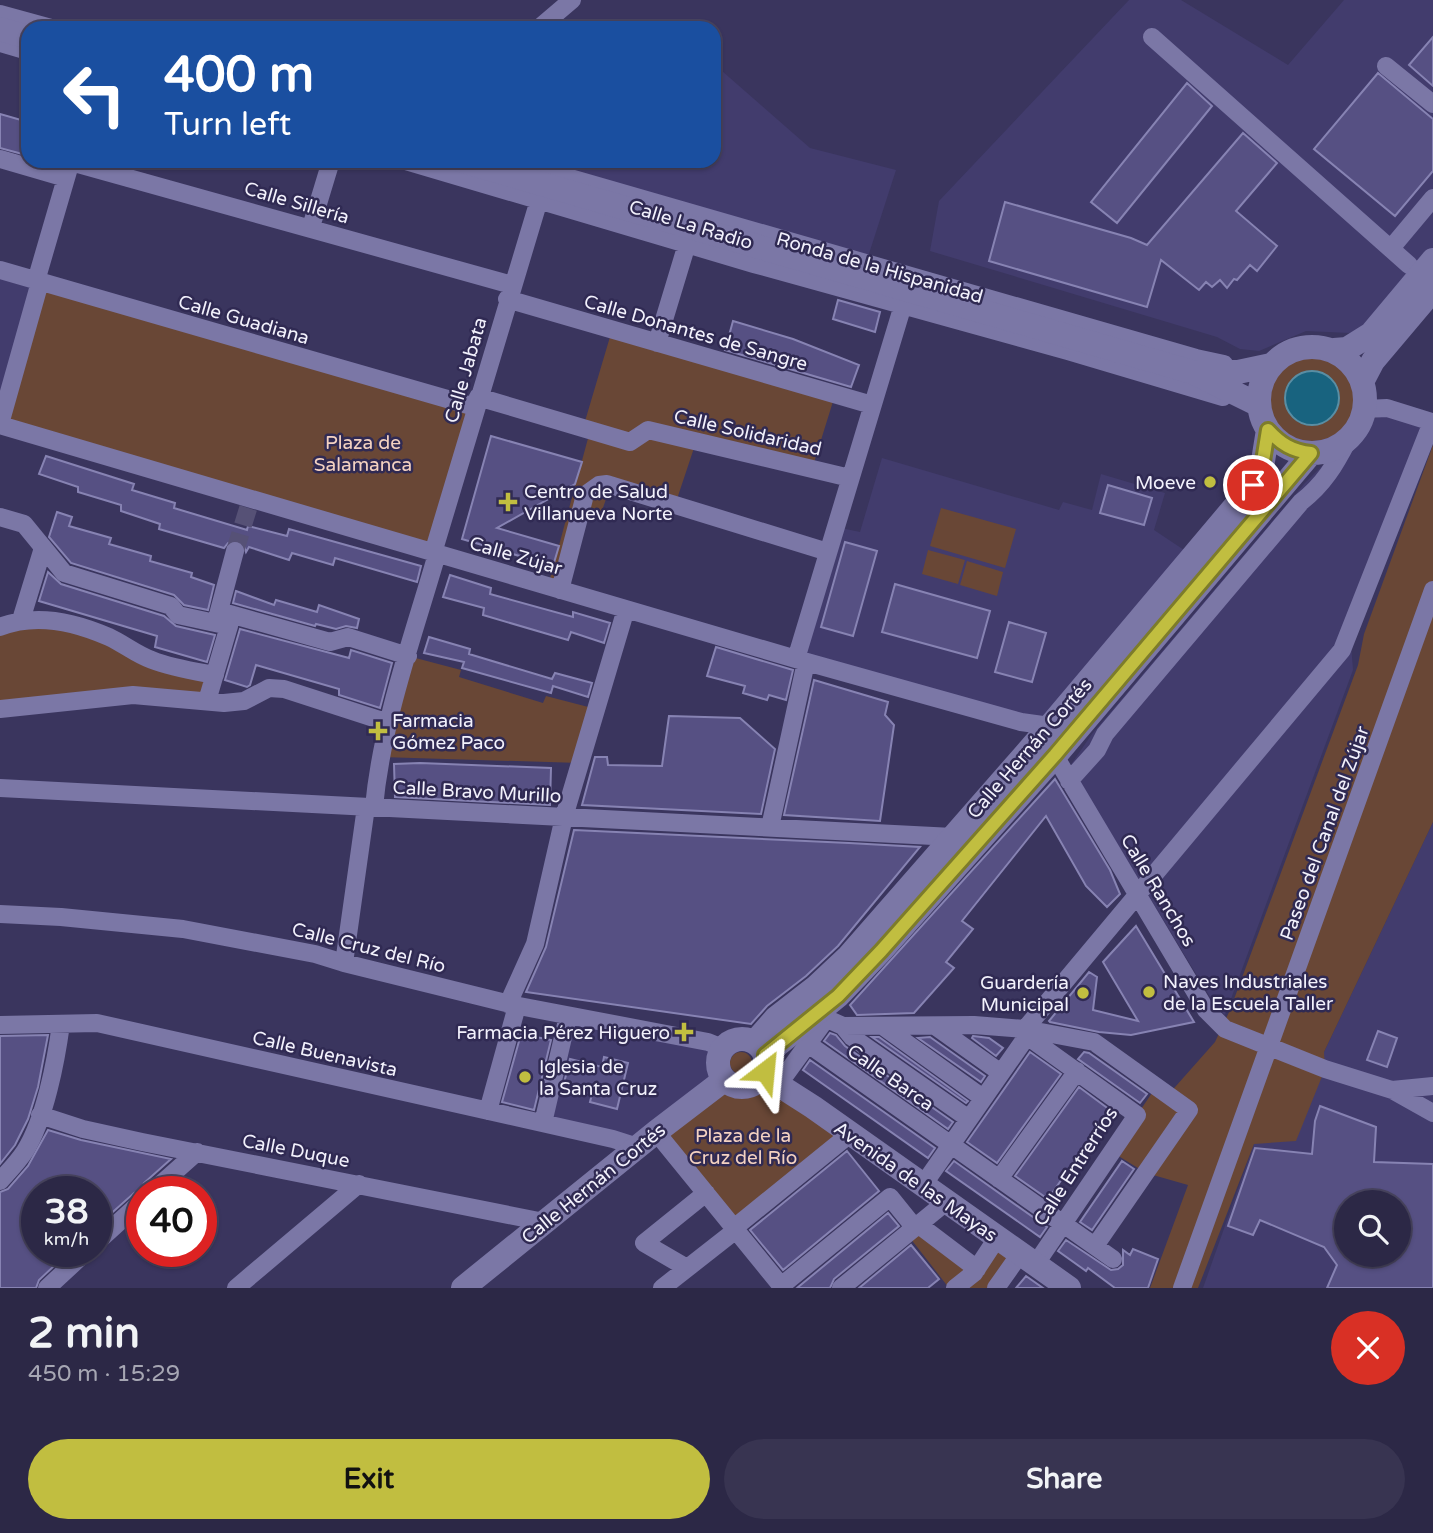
<!DOCTYPE html>
<meta charset="utf-8">
<style>
body{margin:0;font-family:"Varela Round",sans-serif;background:#383451;color:#f1f3f6;height:100vh;display:flex;flex-direction:column;font-size:26px;white-space:nowrap}
*{box-sizing:border-box;margin:0}
p{font-size:23px;color:#a6a6b3}
.icon{flex:none;width:38px;height:38px;fill:none;stroke:currentColor;stroke-width:2;stroke-linecap:round;stroke-linejoin:round}
.map{position:relative;height:1288px;overflow:hidden}
.sheet{display:flex;flex-direction:column;background:#2c2846;flex:1}
.sheet>*{flex:none}
.guide{position:absolute;left:21px;top:21px;width:700px;height:147px;border-radius:21px;box-shadow:0 2px 5px #0004,0 0 0 2px #48445f;background:#1a4fa0;color:#fff;overflow:hidden}
.controls{position:absolute;left:1334px;top:1190px;display:grid;gap:14px}
.controls a{display:grid;place-items:center;width:77px;height:77px;border-radius:50%;background:#2c2846;box-shadow:0 2px 5px #0004,0 0 0 2px #48445f;font-size:35px}
.speed{position:absolute;left:21px;top:1176px;display:flex;gap:14px;font-size:35px;font-weight:700;text-align:center}
.speed>*{display:grid;place-content:center;width:91px;height:91px;border-radius:50%;background:#2c2846;box-shadow:0 2px 5px #0004,0 0 0 2px #48445f;line-height:1}
.speed small{font-size:18px;font-weight:400}
.speed .limit{border:10px solid #d22;background:#fff;color:#111}
.pin{position:absolute;display:grid;place-items:center;width:60px;height:60px;color:#fff;margin:-30px;border:4px solid #fff;border-radius:50%;box-shadow:0 2px 7px #0007}
.me{position:absolute;width:77px;margin:-38px;rotate:29deg;stroke-linejoin:round;filter:drop-shadow(0 0 5px #0008)}
.turn{display:flex;align-items:center;gap:24px;height:147px;padding:0 28px;font-size:32px}
.turn .icon{width:91px;height:91px;stroke-width:2.5}
.turn b{display:block;font-size:49px;line-height:60px}
.round{display:grid;place-items:center;flex:none;width:74px;height:74px;border-radius:37px;background:#383451}
.summary{display:flex;align-items:center;justify-content:space-between;height:119px;padding:0 28px}
h1{font-size:42px;font-weight:700;line-height:52px}
.button{display:flex;gap:14px;margin-top:auto;padding:14px 28px}
.button a{flex:1;height:80px;border-radius:42px;background:#c1be40;color:#111;font-size:28px;font-weight:700;line-height:80px;text-align:center}
.button a+a{background:#383451;color:#f1f3f6}
.map>svg:first-child{display:block}
.built{fill:#423c6d;fill-rule:evenodd}
.green{fill:#694736}
.water{fill:#18637f;stroke:#598ea4;stroke-width:2}
.building{fill:#565083;stroke:#8783b3;stroke-width:2;fill-rule:evenodd}
.lines{fill:none;stroke-linecap:round;stroke-linejoin:round}
.street-tunnel{stroke:#565176;stroke-width:18;stroke-dasharray:18 9;stroke-linecap:butt}
.street{stroke:#7b77a6;stroke-width:18}
.secondary{stroke:#7b77a6;stroke-width:24}
.route-casing{stroke:#7d7c2a;stroke-width:18}
.route{stroke:#c1be40;stroke-width:12}
.poi-dot{fill:#c1be40;stroke:#302a53;stroke-width:2.5}
.labels{text-anchor:middle;stroke-width:5;stroke-linejoin:round;paint-order:stroke}
.street-label{font-size:19px;fill:#f2f1fc;stroke:#302a53}
.park-label{font-size:19px;fill:#f4d2c1;stroke:#302a53}
.poi-label{font-size:19px;fill:#f2f1fc;stroke:#302a53;text-anchor:start}
</style>
<div class="map">
<svg width="1433" height="1288" viewBox="0 0 1433 1288">
<rect width="100%" height="100%" fill="#3a355e"/>
<path class="built" d="M1129 0H1181L1288 65 1344 0H1433V288L1383 318 1350 333 1306 331 1259 351 1240 349 1217 337 930 251 939 201Z
M714 64 810 148 896 170 866 263 516 161H714Z
M0 270 40 282 0 409Z
M1387 414 1432 430 1351 644 1353 670 1225 1015 1216 1007 1070 766 1092 734 1304 484 1367 421Z
M882 458 1059 510 1063 502 1092 510 1101 474 1165 493 1154 530 1193 556 1050 726 796 659 836 527 860 532Z
M1433 822V1288H1203L1254 1144 1324 1052ZM1346 1202H1398V1255H1346Z
M568 1016 720 1051 717 1058 720 1074 638 1147 543 1123Z"/>
<path class="green" d="M40 282 475 407 433 553 0 425Z
M612 330 835 395 812 469 696 442 675 505 611 485 599 519 580 514 560 590 548 586 590 431 583 428Z
M1268 397a44 44 0 1 1 88 0a44 44 0 1 1-88 0Z
M1433 445V822L1324 1052 1325 1069 1296 1141 1254 1144 1198 1288H1150L1188 1185 1146 1173 1112 1152 1156 1087 1168 1095 1215 1042 1230 1010 1358 665 1364 634Z
M941 508 1016 529 1005 568 930 546Z
M928 550 965 560 958 584 922 574Z
M967 561 1003 572 997 596 960 585Z
M33 618 215 675 207 701 171 699 0 709V627Z
M408 656 461 670 459 677 543 703 546 696 596 709 580 763 381 757Z
M730 1063a11 11 0 1 1 22 0a11 11 0 1 1-22 0Z
M761 1079 850 1134 734 1228 656 1132 731 1085 747 1087Z
M919 1225 977 1268 997 1238 1020 1254 996 1288H949L907 1234Z"/>
<path class="water" d="M1285 398a27 27 0 1 1 54 0a27 27 0 1 1-54 0Z"/>
<path class="building" d="M1433 37V86L1409 65Z
M1378 73 1433 119V171L1395 216 1314 149Z
M1187 83 1212 106 1117 223 1091 202Z
M0 114 28 122V150L26 155 0 148Z
M1243 133 1277 163 1236 211 1277 246 1257 271 1250 265 1237 280 1234 279 1227 288 1220 280 1212 287 1206 282 1199 290 1161 260 1147 307 989 261 1005 202 1131 238 1147 245Z
M838 300 880 312 875 332 833 319Z
M733 321 793 339 859 365 851 387 725 350Z
M491 436 582 462 575 484 497 528 559 546 553 566 462 539Z
M46 456 134 484 132 490 175 503 174 508 247 530 248 526 287 536 289 529 421 566 417 582 335 558 333 565 292 553 289 560 249 547 246 552 243 543 237 540 228 543 224 548 159 529 160 524 121 511V505L78 492V487L39 474Z
M1108 485 1152 498 1144 525 1100 513Z
M57 512 72 517 69 526 111 538 109 544 151 556 150 561 192 573 191 577 214 585 208 610 184 605 174 595 71 563 49 537Z
M845 542 877 551 853 636 821 627Z
M48 572 61 584 164 616 176 626 215 635 207 662 155 647 157 636 39 601Z
M450 575 491 588 490 594 573 617V612L610 623 604 643 571 632 568 640 483 615 484 608 443 597Z
M895 584 990 611 977 658 882 632Z
M236 591 274 605 276 600 317 612 319 605 359 619 357 628 346 626 336 629 316 624 315 626 233 603Z
M1009 622 1046 633 1032 682 995 672Z
M240 629 349 658 351 650 392 663 380 708 339 695V689L256 665 250 685 247 687 225 680Z
M429 637 470 649 469 654 552 679 555 673 592 683 588 697 553 686 551 693 462 668 464 662 424 653Z
M716 647 793 670 786 700 769 695 767 700 743 693 745 686 707 676Z
M814 680 888 702 885 715 894 725 880 821 784 815Z
M669 716 740 718 775 749 761 814 582 805 595 757H607L608 765 662 766Z
M420 763 551 768 550 805 395 797 394 764Z
M1055 779 1110 870 1120 894 1107 907 1086 886 1046 816 962 921 973 929 946 962 954 968 914 1013 857 1015 850 1005Z
M574 830 849 843 920 847 838 946 806 976 767 1006 751 1024 526 992 546 947Z
M1136 926 1194 1022 1131 1035 1099 1032 1050 1022 1049 1021 1089 972 1097 977 1093 1010 1138 1021 1103 962Z
M1378 1031 1397 1038 1387 1067 1367 1060Z
M830 1033 836 1035 845 1046 953 1122 948 1129 824 1041Z
M521 1034 551 1040 534 1110 502 1102Z
M48 1035 38 1087 28 1119 15 1145 0 1164V1036Z
M973 1036 989 1038 1003 1048 996 1056 972 1038Z
M872 1037H879L968 1101 966 1103Z
M930 1037 985 1076 981 1082 918 1038Z
M1030 1052 1061 1074 997 1163 967 1142Z
M1084 1052 1089 1053 1147 1094 1140 1103 1078 1059Z
M604 1057 628 1063 617 1109 590 1102 592 1094 563 1087 570 1059 602 1067Z
M810 1060 935 1148 928 1158 803 1070Z
M1079 1087 1110 1110 1048 1199 1015 1176Z
M1320 1106 1376 1127 1374 1162 1433 1164V1288H1327L1337 1265 1324 1247 1260 1220 1253 1235 1228 1226 1255 1148 1312 1154 1315 1121ZM1346 1202H1398V1255H1346Z
M48 1130 81 1140 171 1159 144 1183 141 1190 134 1193 96 1227V1192H37V1251H70L39 1280 36 1288H0V1192L8 1189 28 1166Z
M847 1151 879 1191 783 1270 750 1230Z
M954 1161 1047 1227 1040 1237 946 1171Z
M1122 1161 1134 1169 1092 1230 1080 1222Z
M888 1213 899 1226 834 1279 830 1288H797Z
M1066 1240 1111 1270 1118 1269 1123 1265V1250L1130 1255 1133 1249 1158 1259 1148 1288H1115L1088 1268 1086 1271 1058 1251Z
M911 1245 939 1279 928 1288H859Z
M1026 1276 1043 1288H1016Z"/>
<g class="lines">
<path class="street-tunnel" d="M235 551 251 499"/>
<path class="street" d="M0 14 51 28
M539 28 572 0
M1152 37 1409 265
M0 43 28 51
M1386 66 1433 104
M0 159 66 178
M406 161 754 264 1068 351 1223 397
M511 161 1196 358 1224 364
M71 162 512 285
M311 227 331 161
M1392 247 1433 198
M0 270 475 407
M36 281 71 161
M507 299 872 405
M657 343 687 244
M478 397 630 442 648 430 850 478
M0 424 40 282
M0 425 796 659 1021 722 1050 726
M0 517 24 524 64 573 171 606 178 615 229 626 207 701
M433 553 539 200
M560 590 585 495 599 485 607 484 828 552
M219 611 330 642 348 637 408 656
M21 620 43 548
M216 622 235 551
M0 627C35 613 75 622 109 637 124 644 137 655 152 660 172 668 193 671 215 675
M796 659 903 305
M0 709 133 695 224 703 244 701 269 688 284 689 389 723
M1055 756 1206 1010 1225 1029 1325 1069 1392 1090 1433 1113
M1069 781 1097 750 1105 734 1301 502C1324 484 1335 465 1348 440
M0 788 953 837
M374 807C382 721 413 637 437 554
M770 827 806 662
M0 914 61 917 183 929 315 954 344 963 514 1005 708 1042 723 1048
M344 963 366 807
M508 1004 535 944 564 817 626 609
M816 1014 843 1026 974 1025 1025 1029 1094 1042 1189 1110 1095 1246
M0 1025 97 1023 613 1139 638 1147
M843 1026 852 1037 969 1119
M935 1026 1001 1073
M884 1027 983 1098
M1025 1029 1342 650 1432 422 1387 408 1365 409
M1027 1036 1137 1115 1035 1265
M808 1044 1113 1259
M786 1074 826 1019
M1392 1090 1433 1086
M488 1111 517 1006
M40 1115 83 1129 142 1142 544 1222
M543 1123 568 1016
M656 1132 783 1288
M999 1179 1077 1071
M0 1181C8 1172 18 1162 25 1151 45 1119 56 1061 61 1024
M923 1185 1027 1036 1025 1029
M152 1192 197 1152
M919 1225 977 1269
M734 1228 850 1134
M96 1243 142 1201
M687 1268 644 1243 706 1193
M781 1286 890 1197 915 1228
M47 1288 87 1251
M236 1288 359 1184
M662 1288 736 1230
M841 1288 946 1202
M955 1288 974 1273 997 1238
M996 1288 1020 1254
M1182 1288 1433 590"/>
<path class="secondary" d="M0 29 28 37
M462 161 1192 372 1259 405
M1259 400a53 53 0 1 1 106 0a53 53 0 1 1-106 0Z
M1334 350 1347 349 1371 334 1433 260
M1199 372H1238L1271 365
M1362 382 1373 361 1433 290
M718 1063a24 24 0 1 1 48 0a24 24 0 1 1-48 0Z
M755 1042 776 1018 816 987 849 956 1050 726 1253 485 1263 461 1268 430
M765 1055 838 996 881 951 1055 756 1311 453
M763 1075 813 1107 1069 1288
M463 1288 656 1132 724 1080"/>
</g>
<g class="lines">
<g class="route-casing">
<path id="route" d="M765 1071V1055L838 996 881 951 1055 755 1311 453C1292 451 1281 444 1268 430L1263 461 1253 485"/>
</g>
<use href="#route" class="route"/>
</g>
<g class="poi-dot">
<circle cx="1210" cy="482" r="7"/>
<path d="M504.5 491.5h7v7h7v7h-7v7h-7v-7h-7v-7h7z"/>
<path d="M374.5 720.5h7v7h7v7h-7v7h-7v-7h-7v-7h7z"/>
<circle cx="1149" cy="992" r="7"/>
<circle cx="1083" cy="993" r="7"/>
<path d="M680.5 1021.5h7v7h7v7h-7v7h-7v-7h-7v-7h7z"/>
<circle cx="525" cy="1077" r="7"/>
</g>
<g class="labels">
<g class="street-label">
<text transform="translate(297 202) rotate(16)" y="7">Calle Sillería</text>
<text transform="translate(691 224) rotate(17)" y="7">Calle La Radio</text>
<text transform="translate(880 267) rotate(16)" y="7">Ronda de la Hispanidad</text>
<text transform="translate(244 319) rotate(16)" y="7">Calle Guadiana</text>
<text transform="translate(696 332) rotate(16)" y="7">Calle Donantes de Sangre</text>
<text transform="translate(465 370) rotate(-74)" y="7">Calle Jabata</text>
<text transform="translate(748 432) rotate(13)" y="7">Calle Solidaridad</text>
<text transform="translate(516 555) rotate(16)" y="7">Calle Zújar</text>
<text transform="translate(1029 748) rotate(-49)" y="7">Calle Hernán Cortés</text>
<text transform="translate(477 791) rotate(3)" y="7">Calle Bravo Murillo</text>
<text transform="translate(1324 833) rotate(-70)" y="7">Paseo del Canal del Zújar</text>
<text transform="translate(1159 890) rotate(59)" y="7">Calle Ranchos</text>
<text transform="translate(369 947) rotate(14)" y="7">Calle Cruz del Río</text>
<text transform="translate(325 1053) rotate(13)" y="7">Calle Buenavista</text>
<text transform="translate(891 1077) rotate(35)" y="7">Calle Barca</text>
<text transform="translate(296 1150) rotate(11)" y="7">Calle Duque</text>
<text transform="translate(1075 1166) rotate(-57)" y="7">Calle Entrerríos</text>
<text transform="translate(916 1181) rotate(35)" y="7">Avenida de las Mayas</text>
<text transform="translate(593 1183) rotate(-39)" y="7">Calle Hernán Cortés</text>
</g>
<g class="park-label">
<text x="363" y="449">Plaza de<tspan x="363" dy="22">Salamanca</tspan></text>
<text x="743" y="1142">Plaza de la<tspan x="743" dy="22">Cruz del Río</tspan></text>
</g>
<g class="poi-label">
<text x="1196" y="489" text-anchor="end">Moeve</text>
<text x="524" y="498">Centro de Salud<tspan x="524" dy="22">Villanueva Norte</tspan></text>
<text x="392" y="727">Farmacia<tspan x="392" dy="22">Gómez Paco</tspan></text>
<text x="1163" y="988">Naves Industriales<tspan x="1163" dy="22">de la Escuela Taller</tspan></text>
<text x="1069" y="989" text-anchor="end">Guardería<tspan x="1069" dy="22">Municipal</tspan></text>
<text x="670" y="1039" text-anchor="end">Farmacia Pérez Higuero</text>
<text x="539" y="1073">Iglesia de<tspan x="539" dy="22">la Santa Cruz</tspan></text>
</g>
</g>
</svg>
<div class="controls">
<a><svg class="icon" aria-label="search" viewBox="0 0 24 24"><circle cx="10" cy="10" r="6"/><path d="M15 15l6 6"/></svg></a>
</div>
<div class="speed"><div>38<small>km/h</small></div><div class="limit">40</div></div>
<div class="pin" style="left:1253px;top:485px;background:#d93025"><svg class="icon" aria-label="arrive" viewBox="0 0 24 24"><path d="M6 21V4h12l-3 4 3 4H6"/></svg></div>
<svg class="me" style="left:765px;top:1071px" viewBox="-20 -20 40 40"><path d="M0-17L14 15 0 8-14 15z" fill="#c1be40" stroke="#fff" stroke-width="4"/></svg>
<div class="guide">
<div class="turn"><svg class="icon" aria-label="left" viewBox="0 0 24 24"><path d="M17 20v-9H6M10 6l-5 5 5 5"/></svg><div><b>400 m</b>Turn left</div></div>
</div>
</div>
<section class="sheet">
<div class="summary"><div><h1>2 min</h1><p>450 m · 15:29</p></div><a class="round" style="background:#d93025;color:#fff"><svg class="icon" aria-label="close" viewBox="0 0 24 24"><path d="M6 6l12 12M18 6L6 18"/></svg></a></div>
<div class="button"><a>Exit</a><a>Share</a></div>
</section>
